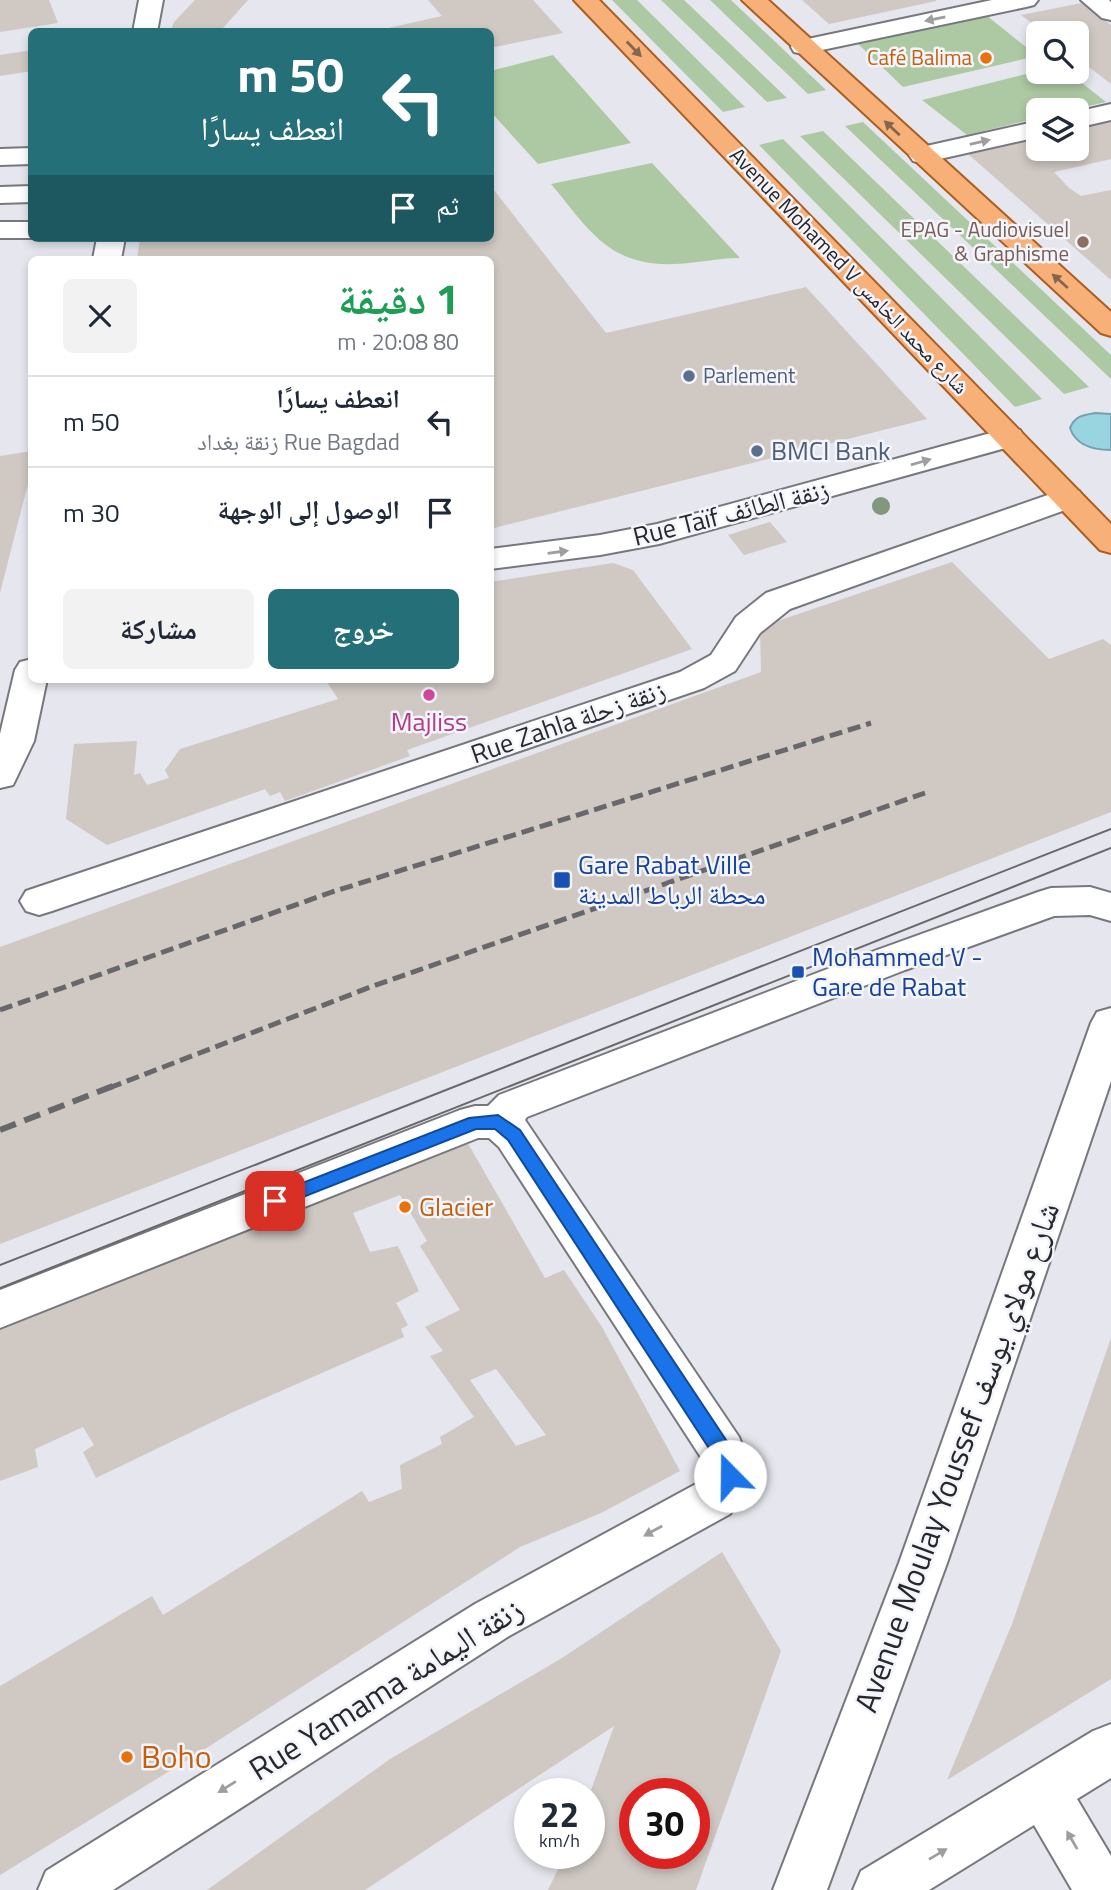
<!DOCTYPE html>
<html lang="ar">
<meta charset="utf-8">
<style>
body{margin:0;font-family:"Titillium Web","Noto Naskh Arabic",sans-serif;background:#f2f2f3;color:#1f2937;direction:rtl;height:100vh;display:flex;flex-direction:column;font-size:26px;white-space:nowrap}
*{box-sizing:border-box;margin:0}
p{font-size:23px;color:#747a83}
.icon{flex:none;width:38px;height:38px;fill:none;stroke:currentColor;stroke-width:2;stroke-linecap:round;stroke-linejoin:round}
.map{position:relative;flex:1;overflow:hidden;direction:ltr}
.panel{position:absolute;left:28px;top:256px;width:466px;height:427px;display:flex;flex-direction:column;background:#fff;border-radius:10px;box-shadow:0 4px 10px #0003;direction:rtl}
.panel>*{flex:none}
.guide{position:absolute;left:28px;top:28px;width:466px;height:214px;border-radius:10px;box-shadow:0 4px 10px #0003;direction:rtl;background:#256f78;color:#fff;overflow:hidden}
.tools{position:absolute;left:1026px;top:21px;display:grid;gap:14px}
.tools a{display:grid;place-items:center;width:63px;height:63px;border-radius:10px;background:#fff;box-shadow:0 4px 10px #0003;font-size:35px}
.speed{position:absolute;left:514px;top:1778px;display:flex;gap:14px;font-size:35px;font-weight:700;text-align:center}
.speed>*{display:grid;place-content:center;width:91px;height:91px;border-radius:50%;background:#fff;box-shadow:0 4px 10px #0003;line-height:1}
.speed small{font-size:18px;font-weight:400}
.speed .limit{border:10px solid #d22;background:#fff;color:#111}
.pin{position:absolute;display:grid;place-items:center;width:60px;height:60px;color:#fff;margin:-30px;border-radius:14px;box-shadow:0 4px 10px #0006}
.me{position:absolute;width:77px;margin:-38px;rotate:338deg;stroke-linejoin:round;filter:drop-shadow(0 0 5px #0008)}
.turn{display:flex;align-items:center;gap:24px;height:147px;padding:0 35px;font-size:32px}
.turn .icon{width:91px;height:91px;stroke-width:2.5}
.turn b{display:block;font-size:49px;line-height:60px}
.then{display:flex;align-items:center;height:66px;padding:0 35px;background:#0003;gap:14px;font-size:26px}
.round{display:grid;place-items:center;flex:none;width:74px;height:74px;border-radius:10px;background:#f2f2f3}
.headline{display:flex;align-items:center;justify-content:space-between;height:119px;padding:0 35px}
h1{font-size:42px;font-weight:700;line-height:52px;color:#1e9e55}
.primary-button{display:flex;gap:14px;margin-top:auto;padding:14px 35px}
.primary-button a{flex:1;height:80px;border-radius:10px;background:#256f78;color:#fff;font-size:28px;font-weight:700;line-height:80px;text-align:center}
.primary-button a+a{background:#f2f2f3;color:#1f2937}
ul{padding:0;list-style:none}
li{display:flex;align-items:center;gap:21px;height:91px;padding:0 35px;border-top:2px solid #e0e1e3}
li div{flex:1}
li b{display:block;font-size:26px}
li em{font-style:normal}
.map>svg:first-child{display:block}
.green{fill:#adc9a3}
.water{fill:#98d5e1;stroke:#76a1aa;stroke-width:2}
.building{fill:#cfc8c3;fill-rule:evenodd}
.lines{fill:none;stroke-linecap:round;stroke-linejoin:round}
.minor-casing{stroke:#77777e;stroke-width:4}
.major-casing{stroke:#aa5e21;stroke-width:4}
.minor{fill:#fff;fill-rule:evenodd}
.major{fill:#f7b077;fill-rule:evenodd}
.tram{stroke:#68686c;stroke-width:2}
.rail-far1{stroke:#68686c;stroke-width:5;stroke-dasharray:13 6;stroke-linecap:butt}
.rail{stroke:#68686c;stroke-width:6;stroke-dasharray:17 9;stroke-linecap:butt}
.tree{fill:#82977c}
.oneway{fill:#9e9e9f}
.oneway2{fill:#85654d}
.route{fill:#1a73e8;stroke:#114b97;stroke-width:2}
.food-dot{fill:#e8710a;stroke:#f3f4fc;stroke-width:2.5}
.education-dot{fill:#8d6e63;stroke:#f3f4fc;stroke-width:2.5}
.service-dot{fill:#5c6f8a;stroke:#f3f4fc;stroke-width:2.5}
.hotel-dot{fill:#d1479c;stroke:#f3f4fc;stroke-width:2.5}
.transit-dot{fill:#1a4fb4;stroke:#f3f4fc;stroke-width:2.5}
.labels{text-anchor:middle;stroke-width:5;stroke-linejoin:round;paint-order:stroke}
.far-food-label{font-size:21px;fill:#c56008;stroke:#f3f4fc;text-anchor:end}
.far-education-label{font-size:21px;fill:#785e54;stroke:#f3f4fc;text-anchor:end}
.far-street-label{font-size:21px;fill:#27282a;stroke:#f3f4fc}
.far-service-label{font-size:21px;fill:#4e5e75;stroke:#f3f4fc;text-anchor:start}
.service-label{font-size:26px;fill:#4e5e75;stroke:#f3f4fc;text-anchor:start}
.street-label{font-size:26px;fill:#27282a;stroke:#f3f4fc}
.hotel-label{font-size:26px;fill:#b23c85;stroke:#f3f4fc}
.transit-label{font-size:26px;fill:#164399;stroke:#f3f4fc;text-anchor:start}
.food-label{font-size:26px;fill:#c56008;stroke:#f3f4fc;text-anchor:start}
.near-street-label{font-size:32px;fill:#27282a;stroke:#f3f4fc}
.near-food-label{font-size:32px;fill:#c56008;stroke:#f3f4fc;text-anchor:start}
</style>
<div class="map">
<svg width="1111" height="1890" viewBox="0 0 1111 1890">
<rect width="100%" height="100%" fill="#e6e6ee"/>
<path class="green" d="M612 0H637L745 107 723 112Z
M661 0H684L787 98 767 102Z
M710 0H731L826 90 808 94Z
M986 15 1037 56 903 87 857 43Z
M553 55 631 143 538 164 490 111V71Z
M1038 71 1068 72 1106 102 1070 110H1038V118L967 135 922 100Z
M863 122 1111 355V379L845 126Z
M823 131 1089 387 1064 394 800 136Z
M783 139 1042 399 1015 407 759 145Z
M652 163 740 258C718 258 697 263 676 264 608 267 589 229 551 184Z"/>
<path class="water" d="M1095 413 1111 414V450C1093 450 1076 446 1070 428 1075 416 1083 415 1095 413Z"/>
<path class="building" d="M0 0H49L58 23 0 32Z
M195 0H248L223 28 224 32H170L174 22Z
M428 0H533L563 33 490 48V32H370L442 16Z
M802 0H936V1L829 24Z
M1082 3 1111 25V84L1076 57V33H1045L1021 15Z
M32 50V71L0 76V55Z
M1111 120V159L1054 172 1069 188 1081 196 1111 190V280L967 153 1038 137V149H1076V128Z
M490 185 606 333 806 287 927 419 490 529V259H137L140 238H490Z
M32 451V468L0 593V456Z
M770 522 787 542 744 555 728 535Z
M952 562 1049 659 1103 639 1111 645V812L0 1244V947L761 672 760 627Z
M613 563 633 570 692 649 407 750 410 756 285 801 280 792 270 796 265 789 107 845 66 819 74 744 137 741 134 775 140 773 147 785 169 778 165 770 180 749 338 699 327 682 344 679H490V582Z
M466 1140 545 1278 564 1270 602 1327 680 1471 601 1513 520 1547 194 1756 0 1875V1686L152 1596 163 1615 362 1491 369 1502 402 1489 400 1465 442 1444 440 1437 474 1417 430 1356 443 1351 425 1327 460 1310 420 1246 427 1241 400 1195 353 1213 370 1252 398 1246 419 1291 396 1303 408 1325 401 1329 404 1337 233 1412 96 1478 83 1452 94 1445 83 1427 35 1449 38 1467 0 1481V1329ZM496 1369 546 1435 516 1446 470 1380Z
M1111 1338V1679L947 1780 1012 1624Z
M722 1552 781 1651 696 1890H548L566 1853H590V1793L614 1726 365 1890H207L390 1759 562 1658ZM635 1794H695V1853H635Z"/>
<g class="lines">
<g class="minor-casing">
<path id="minor" d="M139 0H163L157 32H133Z
M992 0H1038L1034 5 1026 7 803 54 794 52 791 47 794 42 803 40Z
M1081 0H1109L1111 2V20L1102 18Z
M1111 104V120L1076 128V112Z
M1038 121V137L922 163 913 161 909 155 913 149Z
M32 148V164L0 165V149Z
M32 186V202L0 203V187Z
M0 222H32L33 238H0Z
M97 238H125L121 259H93Z
M1009 428 1020 430 1024 437 1020 444 659 544 600 555 490 569V549L600 535 657 524Z
M1068 488 1079 491 1084 498 1079 505 790 609 760 633 735 671 704 688 52 911 39 915 26 911 20 901 26 891 680 672 711 655 736 617 766 593Z
M32 659V679H47L34 741 13 785 0 788V734L15 670 20 662Z
M1090 887 1111 893V921L1090 915 1054 916 905 970 527 1117 525 1120 739 1437 753 1476 730 1514 509 1636 113 1890H38L46 1871 475 1604 696 1484 705 1472 702 1459 499 1147 489 1138H478L0 1328V1290L460 1110 475 1106H488L499 1095 877 950 1038 892 1051 888Z
M1111 1008V1081L947 1563 827 1890H773L899 1563 1091 1023 1097 1012Z
M1111 1724V1778L1077 1799 1111 1856V1890H1072L1034 1825 929 1890H853L861 1871 1093 1731Z"/>
</g>
<g class="major-casing">
<path id="major" d="M574 0H599L1111 524V553L1100 550Z
M742 0H768L1111 312V336L1101 333Z"/>
</g>
<use href="#minor" class="minor"/>
<use href="#major" class="major"/>
<path class="tram" d="M0 1265 1111 829
M0 1288 1111 848"/>
<path class="rail-far1" d="M0 1010 332 892 871 723
M109 1088 373 986 925 793"/>
<path class="rail" d="M0 1130 113 1086"/>
</g>
<circle class="tree" cx="881" cy="506" r="9"/>
<defs><path id="oneway-solid" d="M-6-.8H1V-3.2L6.5 0L1 3.2V.8H-6Z" transform="scale(1.75)"/></defs>
<g class="oneway">
<use href="#oneway-solid" transform="translate(935 19) rotate(168)"/>
<use href="#oneway-solid" transform="translate(980 142) rotate(-13)"/>
<use href="#oneway-solid" transform="translate(921 462) rotate(-16)"/>
<use href="#oneway-solid" transform="translate(558 552) rotate(-8)"/>
<use href="#oneway-solid" transform="translate(653 1531) rotate(151)"/>
<use href="#oneway-solid" transform="translate(227 1787) rotate(148)"/>
<use href="#oneway-solid" transform="translate(1072 1840) rotate(-120)"/>
<use href="#oneway-solid" transform="translate(938 1854) rotate(-31)"/>
</g>
<g class="oneway2">
<use href="#oneway-solid" transform="translate(634 49) rotate(46)"/>
<use href="#oneway-solid" transform="translate(892 128) rotate(-137)"/>
<use href="#oneway-solid" transform="translate(1060 281) rotate(-138)"/>
</g>
<path class="route" d="M498 1115 520 1130 730 1446 739 1476 737 1482 730 1484 723 1482 714 1456 508 1140 495 1129H476L275 1208 269 1206 266 1201 269 1196 469 1118Z"/>
<g class="food-dot">
<circle cx="986" cy="58" r="7"/>
<circle cx="405" cy="1207" r="7"/>
<circle cx="127" cy="1757" r="7"/>
</g>
<circle class="education-dot" cx="1083" cy="242" r="7"/>
<g class="service-dot">
<circle cx="689" cy="376" r="7"/>
<circle cx="757" cy="451" r="7"/>
</g>
<circle class="hotel-dot" cx="429" cy="695" r="7"/>
<g class="transit-dot">
<rect x="553" y="871" width="18" height="18" rx="3.5"/>
<rect x="791" y="965" width="14" height="14" rx="3.5"/>
</g>
<g class="labels">
<g class="far-food-label">
<text x="972" y="65">Café Balima</text>
</g>
<g class="far-education-label">
<text x="1069" y="237">EPAG - Audiovisuel<tspan x="1069" dy="24">&amp; Graphisme</tspan></text>
</g>
<g class="far-street-label">
<text transform="translate(849 271) rotate(46)" y="7">Avenue Mohamed V شارع محمد الخامس</text>
</g>
<g class="far-service-label">
<text x="703" y="383">Parlement</text>
</g>
<g class="service-label">
<text x="771" y="460">BMCI Bank</text>
</g>
<g class="street-label">
<text transform="translate(731 513) rotate(-14)" y="9">Rue Taïf زنقة الطائف</text>
<text transform="translate(568 722) rotate(-19)" y="9">Rue Zahla زنقة زحلة</text>
</g>
<g class="hotel-label">
<text x="429" y="731">Majliss</text>
</g>
<g class="transit-label">
<text x="578" y="874">Gare Rabat Ville<tspan x="578" dy="30">محطة الرباط المدينة</tspan></text>
<text x="812" y="966">Mohammed V -<tspan x="812" dy="30">Gare de Rabat</tspan></text>
</g>
<g class="food-label">
<text x="419" y="1216">Glacier</text>
</g>
<g class="near-street-label">
<text transform="translate(957 1457) rotate(-70)" y="11">Avenue Moulay Youssef شارع مولاي يوسف</text>
<text transform="translate(386 1689) rotate(-32)" y="11">Rue Yamama زنقة اليمامة</text>
</g>
<g class="near-food-label">
<text x="141" y="1768">Boho</text>
</g>
</g>
</svg>
<div class="tools">
<a><svg class="icon" aria-label="search" viewBox="0 0 24 24"><circle cx="10" cy="10" r="6"/><path d="M15 15l6 6"/></svg></a>
<a><svg class="icon" aria-label="layers" viewBox="0 0 24 24"><path d="M12 4l9 5-9 5-9-5zM3 14l9 5 9-5"/></svg></a>
</div>
<div class="speed"><div>22<small>km/h</small></div><div class="limit">30</div></div>
<div class="pin" style="left:275px;top:1201px;background:#d93025"><svg class="icon" aria-label="arrive" viewBox="0 0 24 24"><path d="M6 21V4h12l-3 4 3 4H6"/></svg></div>
<svg class="me" style="left:730px;top:1476px" viewBox="-20 -20 40 40"><circle r="19" fill="#fff"/><path d="M0-13L10 11 0 6-10 11z" fill="#1a73e8"/></svg>
<div class="guide">
<div class="turn"><svg class="icon" aria-label="left" viewBox="0 0 24 24"><path d="M17 20v-9H6M10 6l-5 5 5 5"/></svg><div><b>50 m</b>انعطف يسارًا</div></div>
<div class="then">ثم<svg class="icon" aria-label="arrive" viewBox="0 0 24 24"><path d="M6 21V4h12l-3 4 3 4H6"/></svg></div>
</div>
<section class="panel">
<div class="headline"><div><h1>1 دقيقة</h1><p>80 m · 20:08</p></div><a class="round"><svg class="icon" aria-label="close" viewBox="0 0 24 24"><path d="M6 6l12 12M18 6L6 18"/></svg></a></div>
<ul>
<li><svg class="icon" aria-label="left" viewBox="0 0 24 24"><path d="M17 20v-9H6M10 6l-5 5 5 5"/></svg><div><b>انعطف يسارًا</b><p>Rue Bagdad زنقة بغداد</p></div><em>50 m</em></li>
<li><svg class="icon" aria-label="arrive" viewBox="0 0 24 24"><path d="M6 21V4h12l-3 4 3 4H6"/></svg><div><b>الوصول إلى الوجهة</b></div><em>30 m</em></li>
</ul>
<div class="primary-button"><a>خروج</a><a>مشاركة</a></div>
</section>
</div>
